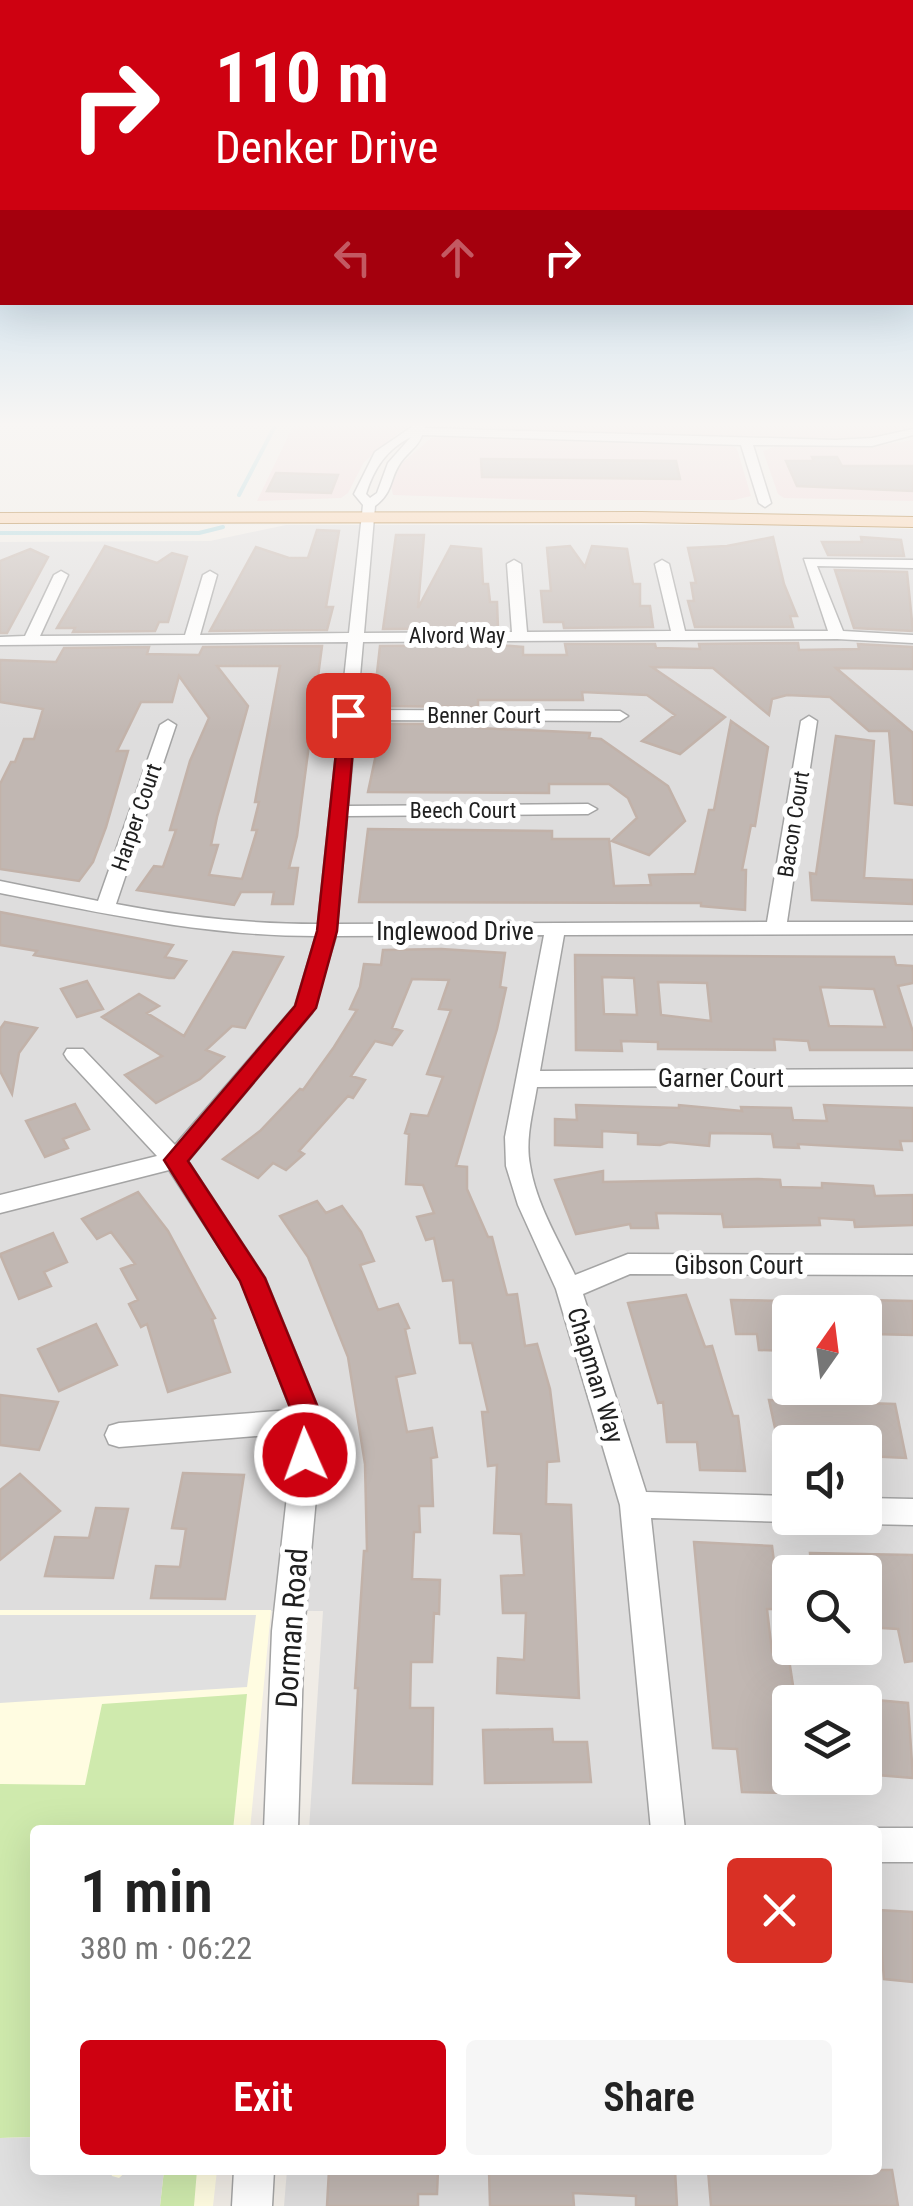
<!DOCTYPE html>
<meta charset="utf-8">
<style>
body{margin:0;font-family:"Roboto Condensed",sans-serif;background:#f6f6f6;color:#222;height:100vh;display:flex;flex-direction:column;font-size:38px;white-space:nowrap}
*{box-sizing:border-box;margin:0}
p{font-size:32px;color:#767676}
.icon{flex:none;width:55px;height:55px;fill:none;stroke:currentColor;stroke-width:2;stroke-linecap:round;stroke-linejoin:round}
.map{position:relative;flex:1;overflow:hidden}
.sheet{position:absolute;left:30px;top:1825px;width:852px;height:350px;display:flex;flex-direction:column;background:#fff;border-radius:10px;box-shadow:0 10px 40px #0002}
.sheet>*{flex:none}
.hud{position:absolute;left:0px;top:0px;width:915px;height:305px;box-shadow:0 10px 40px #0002;background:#ce0111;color:#fff;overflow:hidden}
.needle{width:65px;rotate:14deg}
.controls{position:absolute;left:772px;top:1295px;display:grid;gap:20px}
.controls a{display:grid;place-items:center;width:110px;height:110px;border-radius:10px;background:#fff;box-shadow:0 10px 40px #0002;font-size:50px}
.pin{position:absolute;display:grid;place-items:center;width:85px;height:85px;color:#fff;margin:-42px;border-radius:20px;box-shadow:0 5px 15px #0006}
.me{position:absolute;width:110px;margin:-55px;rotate:358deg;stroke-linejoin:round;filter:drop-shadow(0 0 8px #0008)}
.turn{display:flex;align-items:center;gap:35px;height:210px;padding:0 50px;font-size:45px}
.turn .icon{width:130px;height:130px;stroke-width:2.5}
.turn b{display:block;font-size:70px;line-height:85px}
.lanes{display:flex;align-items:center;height:95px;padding:0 50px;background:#0003;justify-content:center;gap:50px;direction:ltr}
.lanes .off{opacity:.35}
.round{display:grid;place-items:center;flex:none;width:105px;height:105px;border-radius:10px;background:#f6f6f6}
.headline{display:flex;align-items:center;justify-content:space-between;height:170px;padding:0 50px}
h1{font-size:60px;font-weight:600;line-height:75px}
.primary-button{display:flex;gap:20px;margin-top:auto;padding:20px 50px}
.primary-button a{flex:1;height:115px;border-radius:10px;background:#ce0111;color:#fff;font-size:40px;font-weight:600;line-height:115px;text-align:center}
.primary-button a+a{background:#f6f6f6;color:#222}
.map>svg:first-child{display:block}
.residential{fill:#dedddd;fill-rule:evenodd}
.commercial{fill:#f1d6d7}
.education{fill:#fffce1}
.grass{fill:#cfeaad}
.parking{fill:#e0e0e0}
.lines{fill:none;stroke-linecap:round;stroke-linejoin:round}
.stream{stroke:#a7d5dd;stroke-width:4}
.building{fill:#c1b7b2;stroke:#c2b2a9;stroke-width:2.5;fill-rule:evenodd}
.minor-casing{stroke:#a4a4a4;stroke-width:3}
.major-casing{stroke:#9a5c01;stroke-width:2}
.minor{fill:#fff;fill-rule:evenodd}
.major{fill:#fbcda0;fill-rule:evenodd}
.route{fill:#ce0111;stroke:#86010b;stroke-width:2.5}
.labels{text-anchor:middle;stroke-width:10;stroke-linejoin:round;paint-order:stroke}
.far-street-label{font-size:22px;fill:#202020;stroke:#fff}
.street-label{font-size:25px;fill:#202020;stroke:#fff}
.near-street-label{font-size:30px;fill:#202020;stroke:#fff}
</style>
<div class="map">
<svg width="913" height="2206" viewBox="0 0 913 2206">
<rect width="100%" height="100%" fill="#f0ece6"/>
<path class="residential" d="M286 525H782L913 529V2206H284L287 2170H878V1830H309L323 1611 0 1610V542L210 541ZM790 1312H865V1388H790ZM790 1442H865V1518H790ZM790 1572H865V1648H790ZM790 1702H865V1778H790Z"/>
<path class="commercial" d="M294 424H409L364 462 348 493 341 498 257 501Z
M441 424H913V426L874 436 834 439 449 427Z
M443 436 730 444 737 449 751 496 734 500H541L393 495 391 486 401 464 431 438Z
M913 440V501L784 498 778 494 763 451 776 446 870 447Z"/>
<path class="education" d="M0 1610H271L250 1830H35V2170H217L213 2206H0Z"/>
<path class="grass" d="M247 1694 233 1830H35V2137L0 2138V1784L85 1785 102 1704Z
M164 2170H197L194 2206H160Z"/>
<path class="parking" d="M0 1615H256L247 1687 0 1703Z
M35 2137V2170H110L112 2176 119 2178 128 2170H164L160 2206H0V2138Z"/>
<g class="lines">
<path class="stream" d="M239 495 276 424
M0 533H199L223 527"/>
</g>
<path class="building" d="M812 457H837L842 466H913V491L797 486 786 461H814Z
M481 459 676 461 680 479 482 477Z
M276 473 338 475 331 493 267 491Z
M317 530 339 531 326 607H333L327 630 210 631 256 547 289 558H308Z
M396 535H424L418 608 451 546 481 549 483 584H488L490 602H497L498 628 383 629Z
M773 537 784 584 797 616H790L793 627H695L688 601H694L691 583H696L688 548 727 546Z
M861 537 901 540 904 556 828 555 822 542H862Z
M105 546 157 563 172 553 187 557 168 622H159L155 631 73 632 75 628H57Z
M570 546 585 567 592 546 627 549 633 584H640V606H650L653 627 564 628 563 622H544L541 591H551L547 548Z
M30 549 48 557 7 633H0V561Z
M835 570 907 572 913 631 854 628Z
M798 643 799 650 859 649 858 644 913 647V669L836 668 913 733V805L895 803 889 731H869L830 697 787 695 772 699 769 715 713 668 652 667 725 717 680 754 642 741 675 715 647 695 582 692 583 700H478V707L377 706 374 700 380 646 498 645 523 647V655H567L565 644H655L656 648 700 649 699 644Z
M322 646 297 836 289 868H298L293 904H272L274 892H241L234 905 137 890 154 866 163 867 176 830H170L190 761 209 718 179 676 172 702H141L117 751H128L106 827 93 862 79 881 0 869V784L11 762H15L24 739H34L43 709 0 702V660L56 662 64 648 149 647 147 654 199 655 203 647ZM217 666H280L255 802H259L252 830H257L242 879 209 875 218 845H211L217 817 248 706Z
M731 721 768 747 755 826 751 825 742 870H746L745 910 701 906V903L359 902 368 829 552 831V839H609L614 886 651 885 649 875 695 874 709 810H714Z
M375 724H478V728L590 733 589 738 601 739 668 786 685 821 649 855 612 841 637 818 628 798 609 784H549V793L368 792 375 759Z
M836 736 874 741 864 878 913 880V904L812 900 810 873 816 874Z
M0 912 173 945 165 957 186 961 174 978H169L34 955 37 951 0 945Z
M441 949 505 953 500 987 506 988 497 1029 456 1166 467 1167V1189L488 1237H492L507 1295 517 1294 525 1346 537 1344 550 1389 559 1461 547 1462 546 1504 571 1505 579 1698 497 1693 498 1658 524 1660 526 1613H503L501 1576 524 1575 521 1534 494 1533 497 1465 488 1466 482 1412H488L472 1343H460L453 1280 443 1281 434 1238 426 1240 417 1217 434 1213 423 1185 406 1184 409 1134 405 1133 411 1114 428 1116 443 1077 427 1074 451 1010 439 1009 449 980 412 979 392 1028 402 1031 392 1045 375 1041 351 1076 365 1080 353 1098 348 1096 299 1151 304 1154 286 1170 273 1163 258 1178 223 1159 260 1131 300 1089 303 1090 334 1047 357 1010 350 1009 360 987 364 964 381 965 383 950Z
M233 952 283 957 245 1028 232 1026 206 1050 224 1057 200 1079 156 1103 125 1075 162 1056 102 1017 139 994 159 1006 147 1013 184 1036Z
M575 955 894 957 896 965 913 966V983L898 986 913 1032V1050H810L808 1041 774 1039 775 1050 658 1049V1042L621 1041 622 1051 576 1050ZM602 977 634 978 637 1015 604 1014ZM658 982 707 983 711 1021 661 1015ZM820 987 874 989 885 1027 829 1026Z
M87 981 103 1009 77 1017 61 989Z
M5 1022 37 1028 19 1053 12 1094 0 1071V1029Z
M75 1104 89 1129 63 1139 68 1148 45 1157 26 1121Z
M576 1105 679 1108V1105L742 1111 741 1107 791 1108 793 1120 827 1121 824 1105 913 1108V1141H900L902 1150 798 1144 799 1148 774 1147 772 1134 710 1133 709 1146 669 1142 660 1145 638 1144V1133L602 1131V1147L555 1145V1119L577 1120Z
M603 1171V1182L758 1179 780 1180 781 1187 822 1188V1183L873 1186 875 1196 913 1195V1225L855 1227 854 1220 819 1218 820 1225 724 1227 722 1214 656 1213 658 1228H631L630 1224 576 1234 555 1180Z
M138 1192 168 1231 215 1318 212 1319 230 1372 168 1392 147 1324 141 1327 129 1304 138 1300 121 1269 135 1264 111 1232 97 1239 82 1219Z
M317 1201 326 1213 342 1206 361 1232 374 1261 360 1265 378 1310 398 1304 409 1328 405 1329 415 1373 396 1377 407 1432 432 1428 437 1457 431 1458 433 1506H419L420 1532H414L412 1579 440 1580 439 1614 434 1613 432 1662H411L410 1708H433L432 1784 353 1783 358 1688H355L364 1551H367L365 1464 348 1357 308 1257 280 1216Z
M53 1233 67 1262 44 1272 51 1286 19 1299 0 1254Z
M686 1295 705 1347 712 1346 733 1416H738L745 1471 700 1470 697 1442H667L663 1402 658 1403 628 1303Z
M731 1300 785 1301 790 1312V1351L759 1350 757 1334H736Z
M866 1300 913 1301V1335L873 1334Z
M96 1324 117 1365 59 1391 38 1349Z
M0 1395 58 1402 39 1450 0 1445Z
M769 1400 895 1404 906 1458 865 1456V1442H778Z
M183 1473 244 1475 225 1599 151 1598 156 1566 180 1567 186 1529 172 1528Z
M20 1474 60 1511 0 1560V1490Z
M96 1508 128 1509 113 1578 45 1576 55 1537 89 1538Z
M694 1542 772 1546 780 1609H767L772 1652 788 1653 794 1692H790V1793L742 1792 737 1749 713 1748Z
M810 1553 913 1555V1661L905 1662 898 1629 865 1627V1572H812Z
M865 1699 908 1703 913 1778 865 1774Z
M552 1729 553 1742H587L591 1782 485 1783 483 1730Z
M878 1910 913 1912V1982L884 1979Z
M329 2170H438L437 2194H418V2206H327Z
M489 2170H675L677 2206H636V2196L573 2193 574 2206H490Z
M708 2170H892L898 2206H711Z"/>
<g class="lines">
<g class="minor-casing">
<path id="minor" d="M416 424H427L425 428 836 440 872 438 913 429V435L872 446 753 445 771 503 765 507 759 503 741 445 422 435C419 446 409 451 401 462 389 479 394 492 375 506L364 633 512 632 507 564 514 560 521 564 527 632 671 631 655 564 662 560 669 564 685 631H828L804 559 913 560V568L817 566 843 631 913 635V643L837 639 363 642 357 710 620 711 628 716 620 721 356 720 348 806 588 804 597 809 588 814 347 816 337 924 767 922 801 721 809 716 817 721 787 922H913V934L564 935 540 1071 913 1069V1085L537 1087C533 1112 525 1139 530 1165 536 1204 559 1241 575 1275L628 1254 913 1255V1275L630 1274 583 1294 646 1492 790 1496V1518H801L790 1522 651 1518 685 1830H651L620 1505 556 1289 518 1205 506 1166 505 1137 544 935 336 936 312 1013 188 1161 265 1278 323 1420 304 1631 298 1830H264L272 1631 294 1433 119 1447 109 1444 105 1435 109 1426 119 1423 291 1410 241 1281 169 1170 0 1213V1195L157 1156 67 1059 64 1054 67 1049H83L175 1145 295 1006 316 936C206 936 107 914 0 893V881L98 901 160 725 168 720 176 725 116 904C184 917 249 924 318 924L348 642 0 645V637L25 636 54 575 61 571 68 575 40 636 185 635 203 575 210 571 217 575 200 635 349 633 363 505 354 494 375 452ZM411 437 388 463 377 493 370 498 366 494C374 468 386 450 411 437Z
M865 1498 913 1499V1525L865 1524 855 1520 853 1518H865Z
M878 1828H913V1862H878V1830H872Z
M234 2170H274L272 2206H232Z"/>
</g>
<g class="major-casing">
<path id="major" d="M641 512 913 517V527L641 522 0 523V513Z"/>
</g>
<use href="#minor" class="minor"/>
<use href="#major" class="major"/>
</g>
<linearGradient id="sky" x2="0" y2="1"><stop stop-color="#8ec1e4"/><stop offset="0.58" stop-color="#f8f6f4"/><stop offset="1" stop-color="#f8f6f4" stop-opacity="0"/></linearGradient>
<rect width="913" height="732" fill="url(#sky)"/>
<path class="route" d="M348 710 356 715 337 931 316 1008 188 1161 265 1278 323 1420 315 1464 305 1468 295 1464 291 1455 295 1420 240 1281 164 1160 295 1006 317 931 340 715Z"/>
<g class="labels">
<g class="far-street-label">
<text x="457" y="643">Alvord Way</text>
<text x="484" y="723">Benner Court</text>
<text x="463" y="818">Beech Court</text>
<text transform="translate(136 817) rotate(-71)" y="8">Harper Court</text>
<text transform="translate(793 824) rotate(-81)" y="8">Bacon Court</text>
</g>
<g class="street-label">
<text x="455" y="940">Inglewood Drive</text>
<text x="721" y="1087">Garner Court</text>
<text x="739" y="1274">Gibson Court</text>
<text transform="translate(596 1375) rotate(73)" y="9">Chapman Way</text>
</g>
<g class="near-street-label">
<text transform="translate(292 1628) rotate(-86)" y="10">Dorman Road</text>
</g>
</g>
</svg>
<div class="controls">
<a><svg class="needle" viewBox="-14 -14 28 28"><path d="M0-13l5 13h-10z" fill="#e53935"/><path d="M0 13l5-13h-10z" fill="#767676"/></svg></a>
<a><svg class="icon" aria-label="sound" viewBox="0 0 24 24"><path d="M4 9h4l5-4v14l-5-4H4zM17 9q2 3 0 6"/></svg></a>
<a><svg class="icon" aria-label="search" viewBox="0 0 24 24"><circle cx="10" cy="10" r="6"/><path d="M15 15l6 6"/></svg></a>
<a><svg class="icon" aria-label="layers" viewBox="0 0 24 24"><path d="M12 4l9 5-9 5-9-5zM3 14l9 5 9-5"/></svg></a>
</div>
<div class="pin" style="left:348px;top:715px;background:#d93025"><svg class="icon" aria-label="arrive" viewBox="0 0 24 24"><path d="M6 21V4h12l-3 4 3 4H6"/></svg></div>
<svg class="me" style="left:305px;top:1455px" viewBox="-20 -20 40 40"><circle r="17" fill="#ce0111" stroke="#fff" stroke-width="3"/><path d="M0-11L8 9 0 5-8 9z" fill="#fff"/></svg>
<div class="hud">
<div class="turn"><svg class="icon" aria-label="right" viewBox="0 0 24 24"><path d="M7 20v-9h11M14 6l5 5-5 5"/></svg><div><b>110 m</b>Denker Drive</div></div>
<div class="lanes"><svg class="icon off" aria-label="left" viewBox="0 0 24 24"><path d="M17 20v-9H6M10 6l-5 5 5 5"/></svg><svg class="icon off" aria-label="ahead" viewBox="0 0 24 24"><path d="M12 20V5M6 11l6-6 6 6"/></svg><svg class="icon" aria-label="right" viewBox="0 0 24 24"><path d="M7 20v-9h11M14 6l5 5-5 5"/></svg></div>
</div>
<section class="sheet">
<div class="headline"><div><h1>1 min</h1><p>380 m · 06:22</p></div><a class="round" style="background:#d93025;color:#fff"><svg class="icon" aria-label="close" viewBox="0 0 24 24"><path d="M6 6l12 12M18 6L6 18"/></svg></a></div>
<div class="primary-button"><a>Exit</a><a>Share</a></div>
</section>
</div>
